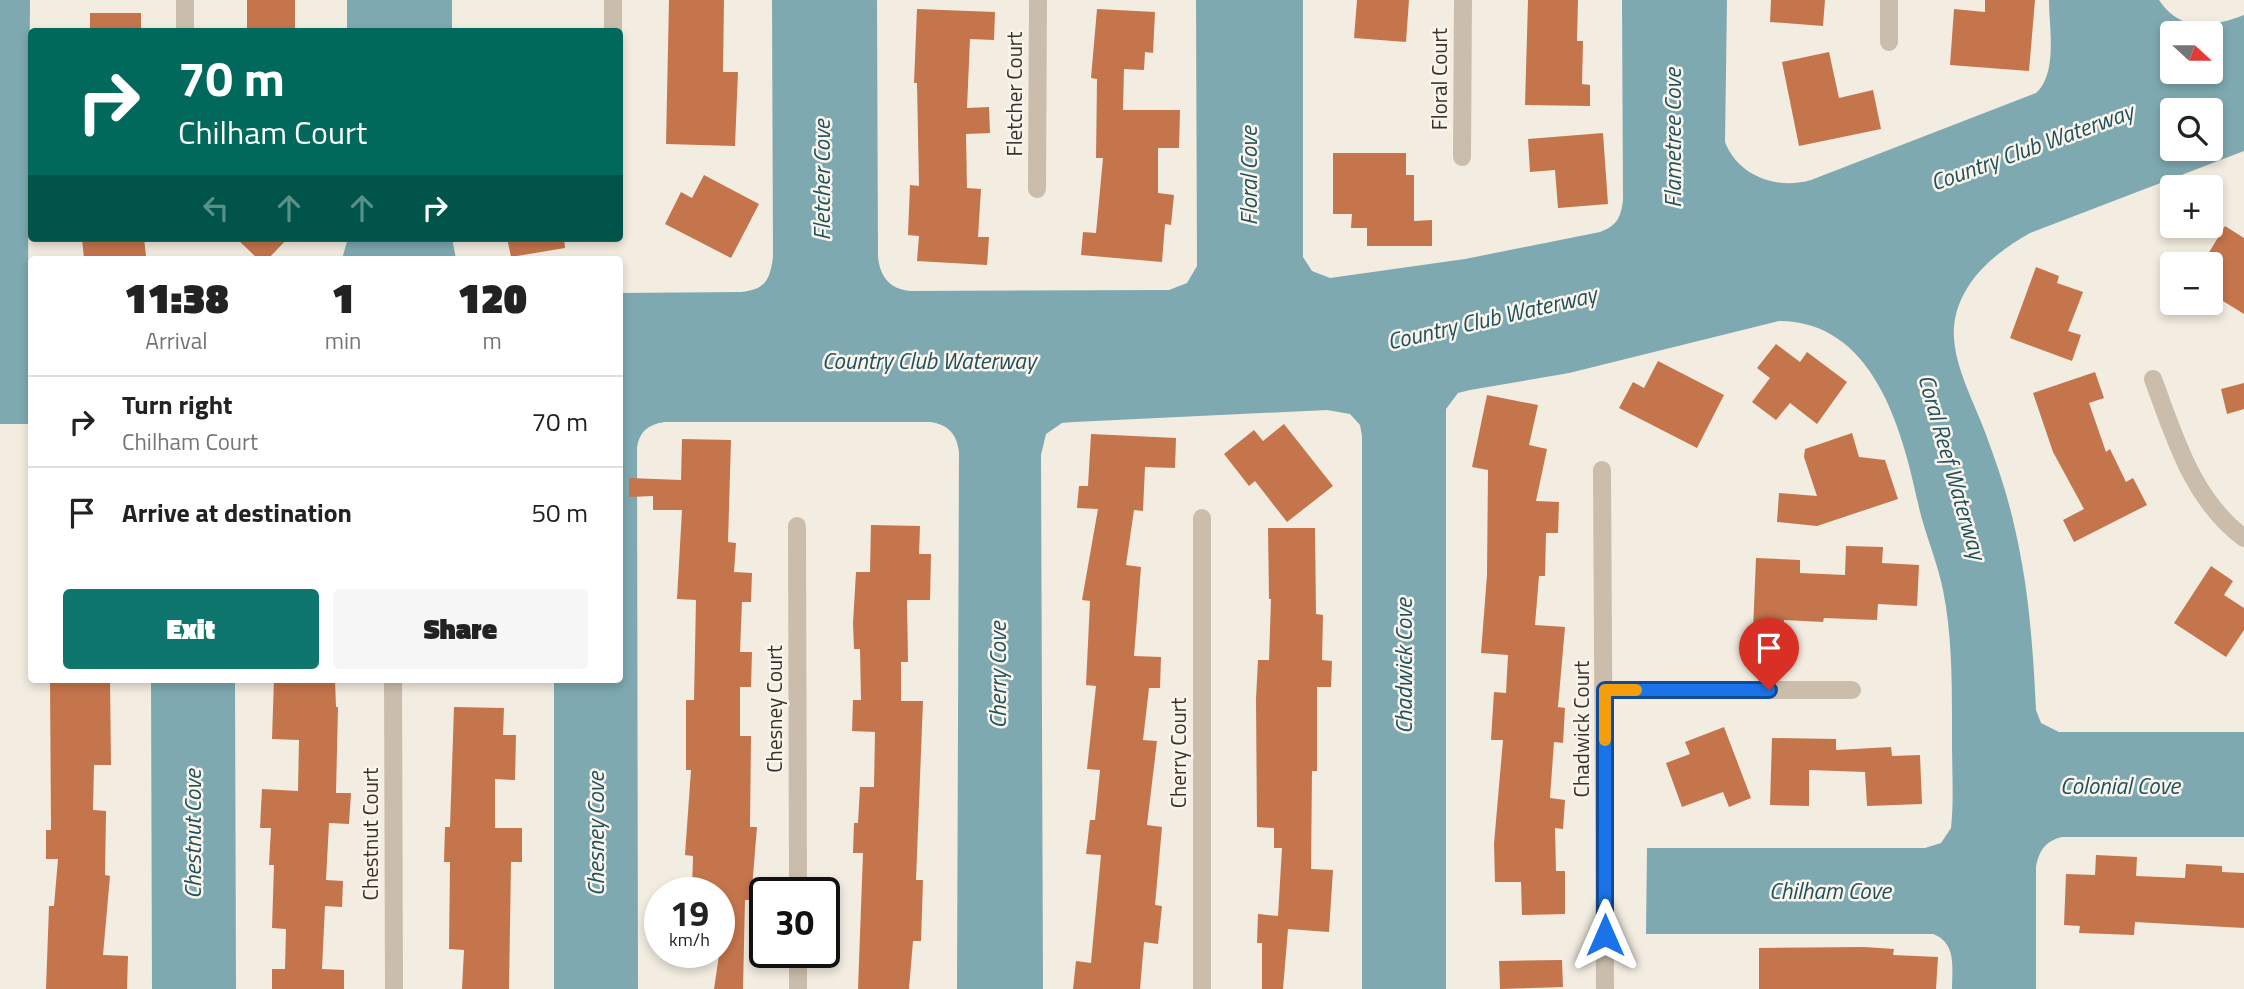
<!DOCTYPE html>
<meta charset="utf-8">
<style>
body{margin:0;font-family:"Titillium Web",sans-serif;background:#f6f6f6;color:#222;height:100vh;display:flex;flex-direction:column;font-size:26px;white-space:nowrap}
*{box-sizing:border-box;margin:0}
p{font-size:23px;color:#767676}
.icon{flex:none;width:38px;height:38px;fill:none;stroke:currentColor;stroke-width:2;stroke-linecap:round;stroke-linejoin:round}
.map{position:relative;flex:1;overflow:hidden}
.panel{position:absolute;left:28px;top:256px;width:595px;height:427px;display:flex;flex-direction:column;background:#fff;border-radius:7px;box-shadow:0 4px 10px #0003}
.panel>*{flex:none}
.top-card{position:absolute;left:28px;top:28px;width:595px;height:214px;border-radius:7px;box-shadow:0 4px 10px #0003;background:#00695c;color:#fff;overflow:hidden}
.needle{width:46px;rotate:111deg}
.tools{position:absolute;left:2160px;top:21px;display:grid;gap:14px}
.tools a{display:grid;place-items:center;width:63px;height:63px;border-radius:7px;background:#fff;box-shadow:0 4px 10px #0003;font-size:35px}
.speed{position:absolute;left:644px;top:877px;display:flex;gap:14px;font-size:35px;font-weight:700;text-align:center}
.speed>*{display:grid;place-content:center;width:91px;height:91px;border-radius:50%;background:#fff;box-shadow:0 4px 10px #0003;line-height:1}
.speed small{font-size:18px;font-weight:400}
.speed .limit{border:4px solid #111;border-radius:10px;background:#fff;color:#111}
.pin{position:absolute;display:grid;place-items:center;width:60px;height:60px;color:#fff;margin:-72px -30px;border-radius:50% 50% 50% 0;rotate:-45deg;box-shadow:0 0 7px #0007}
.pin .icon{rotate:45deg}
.me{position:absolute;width:77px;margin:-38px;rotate:0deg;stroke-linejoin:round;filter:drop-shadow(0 0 5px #0008)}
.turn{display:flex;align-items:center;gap:24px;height:147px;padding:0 35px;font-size:32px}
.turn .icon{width:91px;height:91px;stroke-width:2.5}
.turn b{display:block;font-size:49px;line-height:60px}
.lanes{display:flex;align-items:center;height:66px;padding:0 35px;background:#0003;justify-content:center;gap:35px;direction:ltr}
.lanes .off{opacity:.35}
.eta{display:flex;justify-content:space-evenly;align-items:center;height:119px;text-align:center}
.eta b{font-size:42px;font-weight:800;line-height:49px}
.action{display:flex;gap:14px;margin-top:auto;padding:14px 35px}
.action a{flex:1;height:80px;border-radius:7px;background:#0f766e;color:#fff;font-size:28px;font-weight:800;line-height:80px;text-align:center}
.action a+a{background:#f6f6f6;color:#222}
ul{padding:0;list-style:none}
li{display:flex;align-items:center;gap:21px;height:91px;padding:0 35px;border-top:2px solid #e0e0e0}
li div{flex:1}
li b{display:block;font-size:26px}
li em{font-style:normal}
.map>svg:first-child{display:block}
.water{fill:#7ea9b0;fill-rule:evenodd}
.building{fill:#c5754c}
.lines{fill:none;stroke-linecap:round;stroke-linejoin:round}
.minor{stroke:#cbbdab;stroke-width:18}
.route-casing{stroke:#114b97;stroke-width:18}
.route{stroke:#1a73e8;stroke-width:12}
.slow{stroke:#f59e0b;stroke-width:12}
.labels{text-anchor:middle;stroke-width:5;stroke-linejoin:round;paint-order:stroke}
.street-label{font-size:21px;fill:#39302a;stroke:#faf5ec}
.water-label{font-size:23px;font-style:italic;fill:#20515b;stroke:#faf5ec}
</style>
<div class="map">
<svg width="2244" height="989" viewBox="0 0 2244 989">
<rect width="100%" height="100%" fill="#f3ece0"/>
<path class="water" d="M0 0H30L28 272 32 279 31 424H0Z
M347 0H452V31H347Z
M772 0H877L878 257C880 277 890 289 910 291L1169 290 1187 283 1197 266 1196 0H1303V257L1312 271 1330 278 1465 259 1600 232C1617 226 1621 217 1623 200L1622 0H1727L1725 142C1738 176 1777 190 1811 180L2036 93C2058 73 2049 27 2049 0H2159C2181 33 2212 27 2244 15V151L2030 233C1996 252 1963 279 1955 319 1948 356 1973 399 1985 432 1997 464 2008 496 2015 529 2029 589 2033 648 2036 710L2041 723 2059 732H2244V837H2062C2045 841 2039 851 2036 867V989H1952C1952 968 1957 943 1933 934H1646L1647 848H1925L1941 843 1951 828C1954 800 1952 772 1952 743 1952 693 1953 639 1943 590 1937 560 1924 532 1918 503 1902 428 1873 321 1779 321L1569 373 1470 390 1458 393 1446 409V989H1362V436L1360 425 1350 414 1327 410 1074 422 1062 423 1046 434 1041 455 1043 989H957L959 452C957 435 949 425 931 422H665C648 424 639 432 637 448L638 989H554V679H620V293L741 292C765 290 770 280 773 257ZM2172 33H2210V72H2172ZM2172 110H2210V149H2172Z
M348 238H452L456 259H342Z
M151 679H235L236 989H152Z"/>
<path class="building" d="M247 0H295V32H247Z
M669 0H724L723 72H738L735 146 666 144Z
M1357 0H1409L1406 42 1354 38Z
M1528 0H1578L1577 41H1583L1582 84 1590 85V106L1525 105Z
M1771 0H1825L1823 26 1770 22Z
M1985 0H2035L2029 71 1950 65 1954 9 1985 12Z
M917 9 995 12 994 40 970 39 967 108 989 107 990 133 966 134 967 188 981 189 978 237H989L987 265 917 261 919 236 908 235 910 185 919 186 917 83H914Z
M1097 9 1155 12 1153 53 1145 52 1144 70 1124 69 1123 110H1180L1179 148H1158V193L1174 195 1171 225 1165 224 1162 262 1081 255 1083 232 1096 233 1103 158H1096L1097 79 1091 78Z
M90 13H141V32H90Z
M1829 52 1839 98 1873 90 1881 129 1799 146 1782 62Z
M1603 133 1608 204 1558 208 1555 170 1530 172 1528 139Z
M1333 153H1406V175H1414V221L1432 220V246H1367V228H1351L1352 214H1333Z
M704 175 759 204 731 258 665 224 681 192 692 198Z
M2225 226 2244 238V314L2210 293V264H2202Z
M82 238H144L146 256 84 259Z
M236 238H288L268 259H258Z
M507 238H564L565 248 511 257Z
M2036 267 2059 276 2057 283 2083 292 2068 331 2081 335 2072 361 2010 338Z
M1776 344 1800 362 1807 352 1847 382 1817 424 1790 403 1776 420 1752 402 1770 378 1757 368Z
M1658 361 1724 395 1697 448 1619 408 1633 382 1644 388Z
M2095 372 2104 398 2089 403 2106 452 2110 449 2126 482 2133 478 2147 505 2074 542 2063 520 2084 509 2053 452 2033 393Z
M2244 383V409L2227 414 2221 389Z
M1487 395 1538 405 1529 445 1547 449 1536 501 1559 502 1558 533H1546L1545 576H1539L1535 625 1565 627 1558 707 1565 708 1563 743 1554 742 1550 798 1565 800 1563 829 1555 828 1556 871H1565V914L1522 915 1521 882H1495L1494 844 1503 740H1491L1494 692 1506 693 1508 655 1481 653 1487 575 1488 470 1472 467Z
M1284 424 1333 486 1287 522 1255 481 1249 486 1224 454 1254 430 1263 441Z
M1852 433 1859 457 1885 460 1898 499 1817 526 1777 522 1779 493 1817 496 1804 457 1805 449Z
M1091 434 1176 438 1175 468 1145 467 1143 511 1134 510 1126 565 1141 567 1134 656 1161 657 1160 688H1149L1143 740 1157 741 1147 825 1162 827 1155 905 1162 906 1158 944 1144 942 1140 989H1073L1076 961 1091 963 1101 855 1086 854 1090 820H1095L1100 770 1087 769 1096 686 1086 685 1090 601 1082 600 1098 509 1077 508 1079 486H1088Z
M682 439 731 440 728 542 736 543 734 572 752 573 751 602H742L740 652H752L751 687H740V736H751L750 827H757L751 900H745L743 989H714L719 955V892H692L693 856 685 855 691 770H686V700H694L696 600 677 599 682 510H653V496L629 497V478L681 480Z
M871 525 920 526 919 554H931L930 600H907L908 662H901V701H923L916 880H923L921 941H913L909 989H858L863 853H853L854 823H858L860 787H874L875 732 852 731 853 700H861L860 649H854L853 623 856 572H870Z
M1268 528H1315L1316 614 1323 615 1322 660 1332 661 1331 687H1317V771H1312L1311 869 1333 870 1329 932 1288 929 1283 989H1262V943H1257L1258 914 1278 916 1282 848H1274V828L1257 827 1256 699 1258 660H1269L1271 599H1269Z
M1846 546 1883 547 1882 563 1919 565 1917 606 1878 604 1877 620 1824 618 1823 622 1784 620 1783 633 1753 631 1756 558 1800 560V573L1845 575Z
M2211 566 2233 581 2224 595 2244 608V630L2226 657 2174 623Z
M50 679H110L111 765H94L93 810 106 811 105 875 110 876 103 955 128 956 127 989H46L49 906H54L58 859H46V830H51Z
M274 679H335L336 707H338L336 793H351L349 824 329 823 326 880 343 881 342 907 325 906 322 969 344 970V989H272V969H285L286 929 272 928 274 865H269L271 828H260L262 789 298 791 299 740 272 739Z
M454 707 504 708 503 735H516L515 780 495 779V828H522V862H511L509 989H462L464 950 449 949 450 862H444L445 827H450Z
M1724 727 1751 798 1729 807 1723 792 1682 807 1666 763 1690 754 1685 742Z
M1772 738 1836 739V750L1891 747 1892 756 1920 755 1922 804 1867 806 1865 772 1809 770V806L1770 805Z
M2096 855 2137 857 2136 876 2185 878 2186 864 2222 866V872L2244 873V928L2135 922 2134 935 2079 933 2080 926 2064 925 2066 874 2095 875Z
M1864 947 1894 949 1893 955 1938 957 1936 989H1759V948Z
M1562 960 1563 987 1500 989 1499 961Z"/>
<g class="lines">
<path class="minor" d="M185 32V0
M613 32V0
M1889 42V0
M1462 157 1463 0
M1037 189 1038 0
M2153 379C2175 438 2192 499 2244 538
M1602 470 1605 989
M1202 518V989
M797 526 798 892
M393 679 394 989
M1605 690H1852
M798 952V989"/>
</g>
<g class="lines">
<g class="route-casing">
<path id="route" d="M1605 935V690H1769"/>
</g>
<use href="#route" class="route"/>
<path class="slow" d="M1605 740V690H1636"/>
</g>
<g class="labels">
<g class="street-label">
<text transform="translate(1440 79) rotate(-90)" y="7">Floral Court</text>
<text transform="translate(1015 94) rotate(-90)" y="7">Fletcher Court</text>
<text transform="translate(775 709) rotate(-90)" y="7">Chesney Court</text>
<text transform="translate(1582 729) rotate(-90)" y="7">Chadwick Court</text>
<text transform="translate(1179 753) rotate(-90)" y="7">Cherry Court</text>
<text transform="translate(371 834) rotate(-90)" y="7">Chestnut Court</text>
</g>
<g class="water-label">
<text transform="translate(1673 138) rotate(-90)" y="8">Flametree Cove</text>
<text transform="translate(2032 147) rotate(-20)" y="8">Country Club Waterway</text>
<text transform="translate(1249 176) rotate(-90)" y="8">Floral Cove</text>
<text transform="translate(822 180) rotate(-90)" y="8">Fletcher Cove</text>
<text transform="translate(1492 318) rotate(-13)" y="8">Country Club Waterway</text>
<text x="929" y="369">Country Club Waterway</text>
<text transform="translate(1952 467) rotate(74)" y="8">Coral Reef Waterway</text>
<text transform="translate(1404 666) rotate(-90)" y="8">Chadwick Cove</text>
<text transform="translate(998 675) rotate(-90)" y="8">Cherry Cove</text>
<text x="2120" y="794">Colonial Cove</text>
<text transform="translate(193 834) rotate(-90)" y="8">Chestnut Cove</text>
<text transform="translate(596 834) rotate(-90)" y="8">Chesney Cove</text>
<text x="1830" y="899">Chilham Cove</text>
</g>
</g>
</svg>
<div class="tools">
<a><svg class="needle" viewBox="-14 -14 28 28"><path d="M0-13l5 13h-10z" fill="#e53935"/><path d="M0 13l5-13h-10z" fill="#767676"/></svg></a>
<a><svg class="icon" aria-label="search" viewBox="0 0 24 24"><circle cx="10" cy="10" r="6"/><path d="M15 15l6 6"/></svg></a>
<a>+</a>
<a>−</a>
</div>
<div class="speed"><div>19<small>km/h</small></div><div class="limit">30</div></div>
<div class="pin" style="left:1769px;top:690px;background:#d93025"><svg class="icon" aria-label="arrive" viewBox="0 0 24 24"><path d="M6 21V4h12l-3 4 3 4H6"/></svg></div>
<svg class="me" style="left:1605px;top:935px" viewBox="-20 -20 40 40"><path d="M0-17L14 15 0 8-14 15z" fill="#1a73e8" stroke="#fff" stroke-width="4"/></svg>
<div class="top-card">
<div class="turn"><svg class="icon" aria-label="right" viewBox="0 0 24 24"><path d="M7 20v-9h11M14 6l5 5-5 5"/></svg><div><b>70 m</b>Chilham Court</div></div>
<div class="lanes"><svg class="icon off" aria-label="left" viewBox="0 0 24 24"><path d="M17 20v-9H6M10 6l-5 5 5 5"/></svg><svg class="icon off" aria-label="ahead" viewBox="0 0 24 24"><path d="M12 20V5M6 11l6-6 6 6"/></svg><svg class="icon off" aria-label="ahead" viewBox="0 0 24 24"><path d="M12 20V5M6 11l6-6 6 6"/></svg><svg class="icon" aria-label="right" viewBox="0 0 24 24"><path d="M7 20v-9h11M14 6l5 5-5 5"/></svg></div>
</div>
<section class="panel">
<div class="eta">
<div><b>11:38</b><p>Arrival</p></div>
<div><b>1</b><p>min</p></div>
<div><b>120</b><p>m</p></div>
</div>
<ul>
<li><svg class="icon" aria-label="right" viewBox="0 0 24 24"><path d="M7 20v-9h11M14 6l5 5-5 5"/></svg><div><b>Turn right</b><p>Chilham Court</p></div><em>70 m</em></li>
<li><svg class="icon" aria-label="arrive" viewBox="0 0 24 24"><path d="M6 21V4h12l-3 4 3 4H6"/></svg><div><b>Arrive at destination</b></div><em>50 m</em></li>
</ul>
<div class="action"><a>Exit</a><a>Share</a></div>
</section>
</div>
